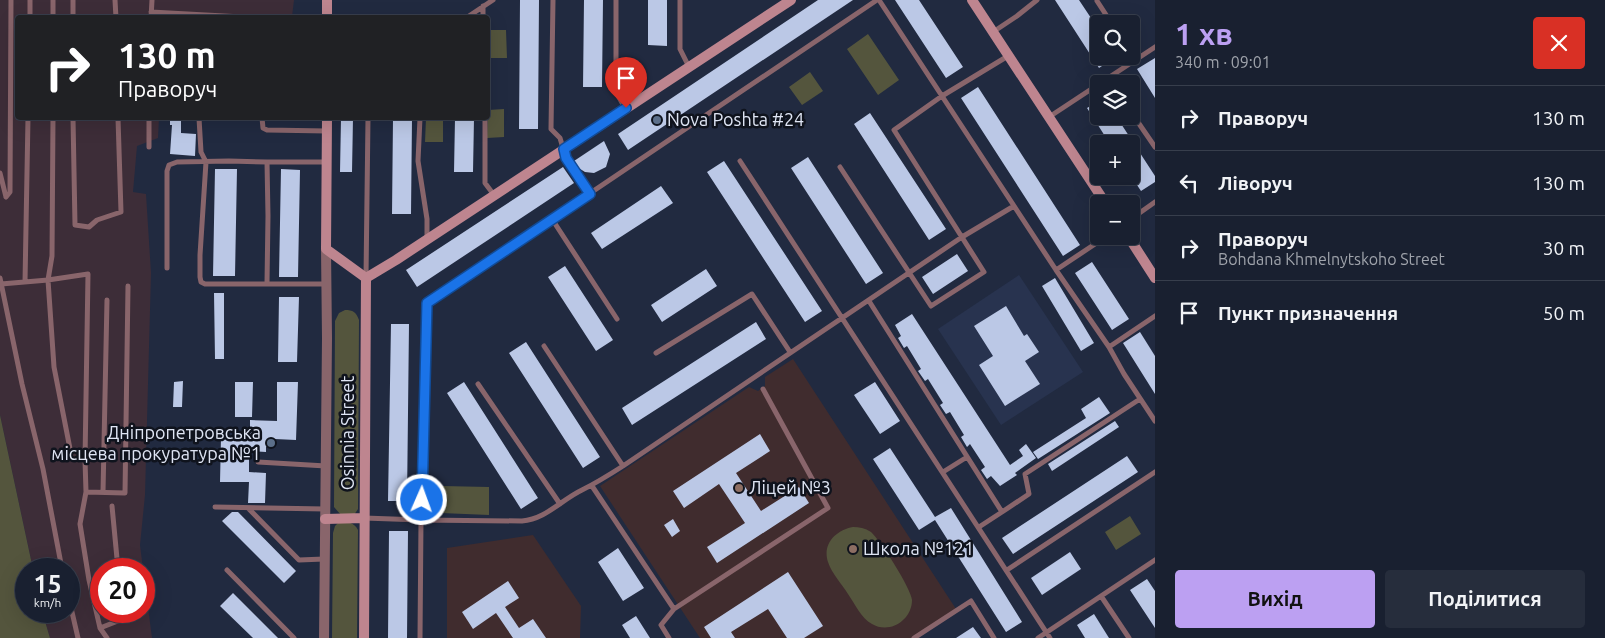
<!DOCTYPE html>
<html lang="uk">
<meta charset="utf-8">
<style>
body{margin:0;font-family:Ubuntu,sans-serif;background:#262d3c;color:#f1f3f6;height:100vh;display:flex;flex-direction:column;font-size:19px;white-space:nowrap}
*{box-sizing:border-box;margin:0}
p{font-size:16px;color:#9fa3ab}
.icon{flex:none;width:28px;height:28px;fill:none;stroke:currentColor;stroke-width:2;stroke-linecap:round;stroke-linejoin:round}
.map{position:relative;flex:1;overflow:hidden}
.panel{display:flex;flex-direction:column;background:#192030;width:450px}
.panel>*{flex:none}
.top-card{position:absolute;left:15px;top:15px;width:475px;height:105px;border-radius:5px;box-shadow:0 5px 20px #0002,0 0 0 1px #373e4c;background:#202124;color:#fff;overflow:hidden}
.controls{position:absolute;left:1090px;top:15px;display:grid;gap:10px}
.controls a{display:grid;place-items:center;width:50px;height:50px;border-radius:5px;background:#192030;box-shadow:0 5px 20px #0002,0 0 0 1px #373e4c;font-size:25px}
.speed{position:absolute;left:15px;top:558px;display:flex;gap:10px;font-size:25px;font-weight:700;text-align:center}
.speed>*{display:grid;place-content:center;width:65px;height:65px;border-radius:50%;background:#192030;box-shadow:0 5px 20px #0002,0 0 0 1px #373e4c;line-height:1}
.speed small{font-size:12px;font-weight:400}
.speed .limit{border:8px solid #d22;background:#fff;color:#111}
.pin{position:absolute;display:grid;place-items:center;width:42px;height:42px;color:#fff;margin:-51px -21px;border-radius:50% 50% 50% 0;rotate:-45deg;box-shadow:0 0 5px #0007}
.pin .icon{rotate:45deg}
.me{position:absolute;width:55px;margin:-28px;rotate:2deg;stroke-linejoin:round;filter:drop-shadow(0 0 4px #0008)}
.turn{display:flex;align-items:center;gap:18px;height:105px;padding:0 20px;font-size:22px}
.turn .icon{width:65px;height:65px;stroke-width:2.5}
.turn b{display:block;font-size:35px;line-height:42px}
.round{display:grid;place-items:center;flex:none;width:52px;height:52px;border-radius:5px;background:#262d3c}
.summary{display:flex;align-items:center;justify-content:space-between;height:85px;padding:0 20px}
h1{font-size:30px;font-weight:700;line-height:38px;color:#bca0f2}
.cta{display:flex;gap:10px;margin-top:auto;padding:10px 20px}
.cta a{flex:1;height:58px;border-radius:5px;background:#bca0f2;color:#111;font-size:20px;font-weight:700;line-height:58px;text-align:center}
.cta a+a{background:#262d3c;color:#f1f3f6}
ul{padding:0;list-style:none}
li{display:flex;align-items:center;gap:15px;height:65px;padding:0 20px;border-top:1px solid #373e4c}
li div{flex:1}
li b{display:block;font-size:19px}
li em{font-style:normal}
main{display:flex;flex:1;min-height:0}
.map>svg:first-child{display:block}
.built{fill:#28334f}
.industrial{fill:#3d2d38}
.education{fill:#402c2e}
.green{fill:#54553d}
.building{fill:#bbc8e6}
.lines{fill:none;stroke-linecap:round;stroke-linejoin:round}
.lane{stroke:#89656b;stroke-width:5}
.street{stroke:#89656b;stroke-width:10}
.secondary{stroke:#be858f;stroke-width:10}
.route-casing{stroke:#114b97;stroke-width:12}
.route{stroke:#1a73e8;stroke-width:9}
.service-dot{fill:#5c6f8a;stroke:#0f131d;stroke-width:2}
.education-dot{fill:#8d6e63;stroke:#0f131d;stroke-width:2}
.labels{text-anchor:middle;stroke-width:5;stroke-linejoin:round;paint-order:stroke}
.poi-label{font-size:18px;fill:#dfe5f4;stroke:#0f131d;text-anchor:start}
.street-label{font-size:18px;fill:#dfe5f4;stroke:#0f131d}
</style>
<main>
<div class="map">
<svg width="1155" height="638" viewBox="0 0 1155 638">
<rect width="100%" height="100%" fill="#212a40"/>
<path class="built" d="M1019 275 1083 372 1001 425 938 329Z"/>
<path class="industrial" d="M0 0H294L292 17 18 18V118H159L158 138 137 146 133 192 146 194 151 273 145 495 140 545 143 569H101V611H144V577L152 638H50L42 611H69V569H33L0 415Z"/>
<path class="education" d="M793 359 956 609 911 638H700L600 486 749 387 758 391 765 386V377Z
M533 535 581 606 580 638H447V548Z"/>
<path class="green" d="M488 30H506L507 58H490Z
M868 34 899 80 878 95 847 49Z
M810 72 823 91 802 105 789 87Z
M504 109V137L487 138 488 110Z
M426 118H443V142H425Z
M345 310C353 310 356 312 359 320L358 509 354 515H341L334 507 335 321 339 313Z
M0 415 33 569H26V611H42L50 638H0Z
M442 486 489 487V515L441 513Z
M1130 516 1141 534 1116 550 1105 532Z
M339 522C348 522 354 522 358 530L357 638H332L333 533 335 526Z
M853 527C859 527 865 528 871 532 880 540 911 588 912 600 912 607 909 615 903 620 895 628 882 630 872 624 861 618 855 604 848 594 842 584 832 574 828 562 822 544 836 530 853 527Z"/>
<path class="building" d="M520 0H539L538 129H519Z
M584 0H603L602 87H583Z
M648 0H667V46L648 45Z
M818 0H853L628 150 618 134Z
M895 0H919L963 67 946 78Z
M1055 0H1079L1099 30V56H1117L1099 68Z
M1155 58V98L1137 69Z
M978 87 1080 245 1063 256 961 98Z
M1099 101V116H1116L1155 176V182L1141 191 1131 176V144H1110L1087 108Z
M870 113 946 229 929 240 854 124Z
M170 118H181V133L196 134 195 156 170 154 172 125H170Z
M341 118H353L352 172H340Z
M393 118H412L411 214H392Z
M455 118H474L473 172H454Z
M604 141 610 154 606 167 594 173 585 172 577 167 574 161Z
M808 157 883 273 866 284 791 168Z
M724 161 822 311 805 322 707 172Z
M563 167 574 183 417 287 406 270Z
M215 169H237L235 276H213Z
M281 169 300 170 298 277H279Z
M661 186 673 203 602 249 591 233Z
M957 254 968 271 933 294 922 277Z
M1092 262 1129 319 1112 330 1075 273Z
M565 266 613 340 596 351 548 277Z
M706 269 717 286 662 322 651 305Z
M1055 278 1094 343 1081 351 1042 286Z
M214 293H224V359H215Z
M279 297H299L297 362H278Z
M1006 306 1024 336 1027 334 1039 352 1025 361 1040 384 1005 406 979 365 993 356 974 326Z
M912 314 1010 465 1023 456 1019 450 1026 444 1036 458 1015 473 1017 475 1000 486 991 476 987 479 981 470 985 467 970 444 967 447 961 437 964 435 950 412 946 414 940 405 943 403 928 379 925 381 918 371 921 369 907 346 904 348 898 338 901 336 895 325Z
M756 322 766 339 632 425 622 408Z
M391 324H409L407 501H388Z
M1140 332 1155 356V394L1123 343Z
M526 342 600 457 583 468 509 353Z
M183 381 182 407H173L174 382Z
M235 382H253L252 417H235Z
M277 382H298L296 440 275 439 266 447V452L249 451V472L266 473 265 503H248L249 482H220L221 437H250V420L277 421Z
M464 382 538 498 521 509 447 393Z
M875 382 900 421 880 434 854 395Z
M1099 397 1110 413 1038 459 1033 452 1086 418 1081 409Z
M1115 421 1119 427 1052 471 1048 464Z
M760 434 770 451 736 473 761 511 799 487 809 503 717 563 707 547 745 523 719 484 684 508 673 491Z
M890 448 935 517 951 508 1022 622 1006 632 935 520 919 530 873 459Z
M1127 456 1138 472 1013 554 1002 538Z
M232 512H238L296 571 284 583 222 521Z
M673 519 680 531 672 537 664 525Z
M389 531H408L407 638H388Z
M618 548 644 588 623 601 598 562Z
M1070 552 1081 569 1042 595 1031 578Z
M788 572 823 626 804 638H787L768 609 731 632 735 638H711L704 627Z
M1147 579 1155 591V628L1130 590Z
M508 581 519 598 505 607 519 628 533 619 546 638H513L496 613 473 629 462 612Z
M233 593 278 638H253L220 606Z
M1094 614 1109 638H1085L1077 625Z
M636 616 650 638H630L622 625Z
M973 627 981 638H956Z"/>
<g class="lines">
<path class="lane" d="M115 0 116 18
M553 0 551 129 560 138 566 158 589 193
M616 0V92L625 108
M680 0V49L689 67
M879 0 1056 270 1109 347 1124 374 1155 421
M1097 1 1112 24
M483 6V18
M151 12 259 18
M30 18V0
M53 18V0
M73 18V0
M151 18 152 0
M466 18 493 0
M993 32 1017 16 1037 0
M1131 112 1155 147
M1049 117 1155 47
M53 118 52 256 48 280 54 367 72 459 85 460
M73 118 75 225 89 227 97 220 121 212 118 118
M199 118 201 152 206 162 200 255V277L201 282 205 284H326
M262 118 263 128 267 130 327 131
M420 118 418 161 427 219V239
M485 118V183L494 195
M149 147V118
M740 161 1050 638
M840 167 931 306 984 272 894 130 942 96 1008 56
M0 173 6 197
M6 197 10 192 11 0
M552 219 617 319
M1131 219 1155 202
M167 268V171L169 165 177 162 229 161 267 162
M1056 270 1107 236
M366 277 368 118
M0 278 22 384 43 469 62 569
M25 282 28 118
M267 283 268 216 267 162H327
M1 284 48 280 88 274 85 460 86 492 80 524 89 580 100 628 107 638
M869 301 1002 512 1029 494 1025 474 1140 399
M544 346 623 466
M1109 347 1155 316
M656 353 752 294 790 352
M478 384 560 504
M258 462 326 466
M943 472 967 457
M592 486 674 609 661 625 669 638
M86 492 125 493 128 286
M103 492 107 300
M112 506 118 569
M215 507 325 509
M248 508 299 560 324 559
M364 518 421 520 522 521C546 519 561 500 582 490 596 483 609 475 623 466L962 237 1014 206
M979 527 1002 512
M227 570 294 638
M1007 570 1155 472
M1101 596 1129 638
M69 599 78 638
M674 609 828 508 763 389
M100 628 123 619 122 611
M420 638 421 520 427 303 877 0
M914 638 971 601 994 638
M1038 638 1155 560"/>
<path class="street" d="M324 638 327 338 326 249"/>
<path class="secondary" d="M972 0 1106 204
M327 18V0
M327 118 326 249 366 278
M1128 236 1155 278
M366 278 396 260 791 0
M325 519 364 518
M364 638 366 278"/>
</g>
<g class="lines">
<g class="route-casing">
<path id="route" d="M422 500 427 303 590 194 566 158 564 149 626 108"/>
</g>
<use href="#route" class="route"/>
</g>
<g class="service-dot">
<circle cx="657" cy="120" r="5"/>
<circle cx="271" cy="443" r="5"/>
</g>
<g class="education-dot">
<circle cx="739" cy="488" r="5"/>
<circle cx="853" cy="549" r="5"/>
</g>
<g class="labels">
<g class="poi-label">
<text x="667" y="126">Nova Poshta #24</text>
<text x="261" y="439" text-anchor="end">Дніпропетровська<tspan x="261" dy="21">місцева прокуратура №1</tspan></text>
<text x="749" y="494">Ліцей №3</text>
<text x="863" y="555">Школа №121</text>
</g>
<g class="street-label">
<text transform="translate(348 433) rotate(-90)" y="6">Osinnia Street</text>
</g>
</g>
</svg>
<div class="controls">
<a><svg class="icon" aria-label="search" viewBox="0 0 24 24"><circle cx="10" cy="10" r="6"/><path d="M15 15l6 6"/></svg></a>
<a><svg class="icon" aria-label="layers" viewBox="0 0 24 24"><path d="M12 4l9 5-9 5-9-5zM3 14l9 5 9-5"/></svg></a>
<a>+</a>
<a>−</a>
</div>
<div class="speed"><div>15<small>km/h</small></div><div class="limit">20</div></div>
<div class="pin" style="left:626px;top:108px;background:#d93025"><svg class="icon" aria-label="arrive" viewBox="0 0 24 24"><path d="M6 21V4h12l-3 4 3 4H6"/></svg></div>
<svg class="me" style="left:422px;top:500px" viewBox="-20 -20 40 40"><circle r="17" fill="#1a73e8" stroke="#fff" stroke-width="3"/><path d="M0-11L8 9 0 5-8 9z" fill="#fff"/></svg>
<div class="top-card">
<div class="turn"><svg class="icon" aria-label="right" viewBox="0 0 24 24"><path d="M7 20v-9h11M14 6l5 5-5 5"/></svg><div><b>130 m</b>Праворуч</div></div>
</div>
</div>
<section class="panel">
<div class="summary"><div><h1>1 хв</h1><p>340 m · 09:01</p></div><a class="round" style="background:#d93025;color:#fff"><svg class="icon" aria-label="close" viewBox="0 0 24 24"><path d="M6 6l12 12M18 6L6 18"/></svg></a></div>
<ul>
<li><svg class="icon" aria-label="right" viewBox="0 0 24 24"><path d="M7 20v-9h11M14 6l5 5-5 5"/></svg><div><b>Праворуч</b></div><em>130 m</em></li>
<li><svg class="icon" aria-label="left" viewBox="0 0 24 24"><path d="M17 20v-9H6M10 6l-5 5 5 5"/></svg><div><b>Ліворуч</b></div><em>130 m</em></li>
<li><svg class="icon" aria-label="right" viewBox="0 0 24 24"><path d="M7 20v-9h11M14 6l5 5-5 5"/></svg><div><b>Праворуч</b><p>Bohdana Khmelnytskoho Street</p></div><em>30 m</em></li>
<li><svg class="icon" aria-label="arrive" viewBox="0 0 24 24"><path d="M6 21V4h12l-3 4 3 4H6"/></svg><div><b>Пункт призначення</b></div><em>50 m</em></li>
</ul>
<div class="cta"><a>Вихід</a><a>Поділитися</a></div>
</section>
</main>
